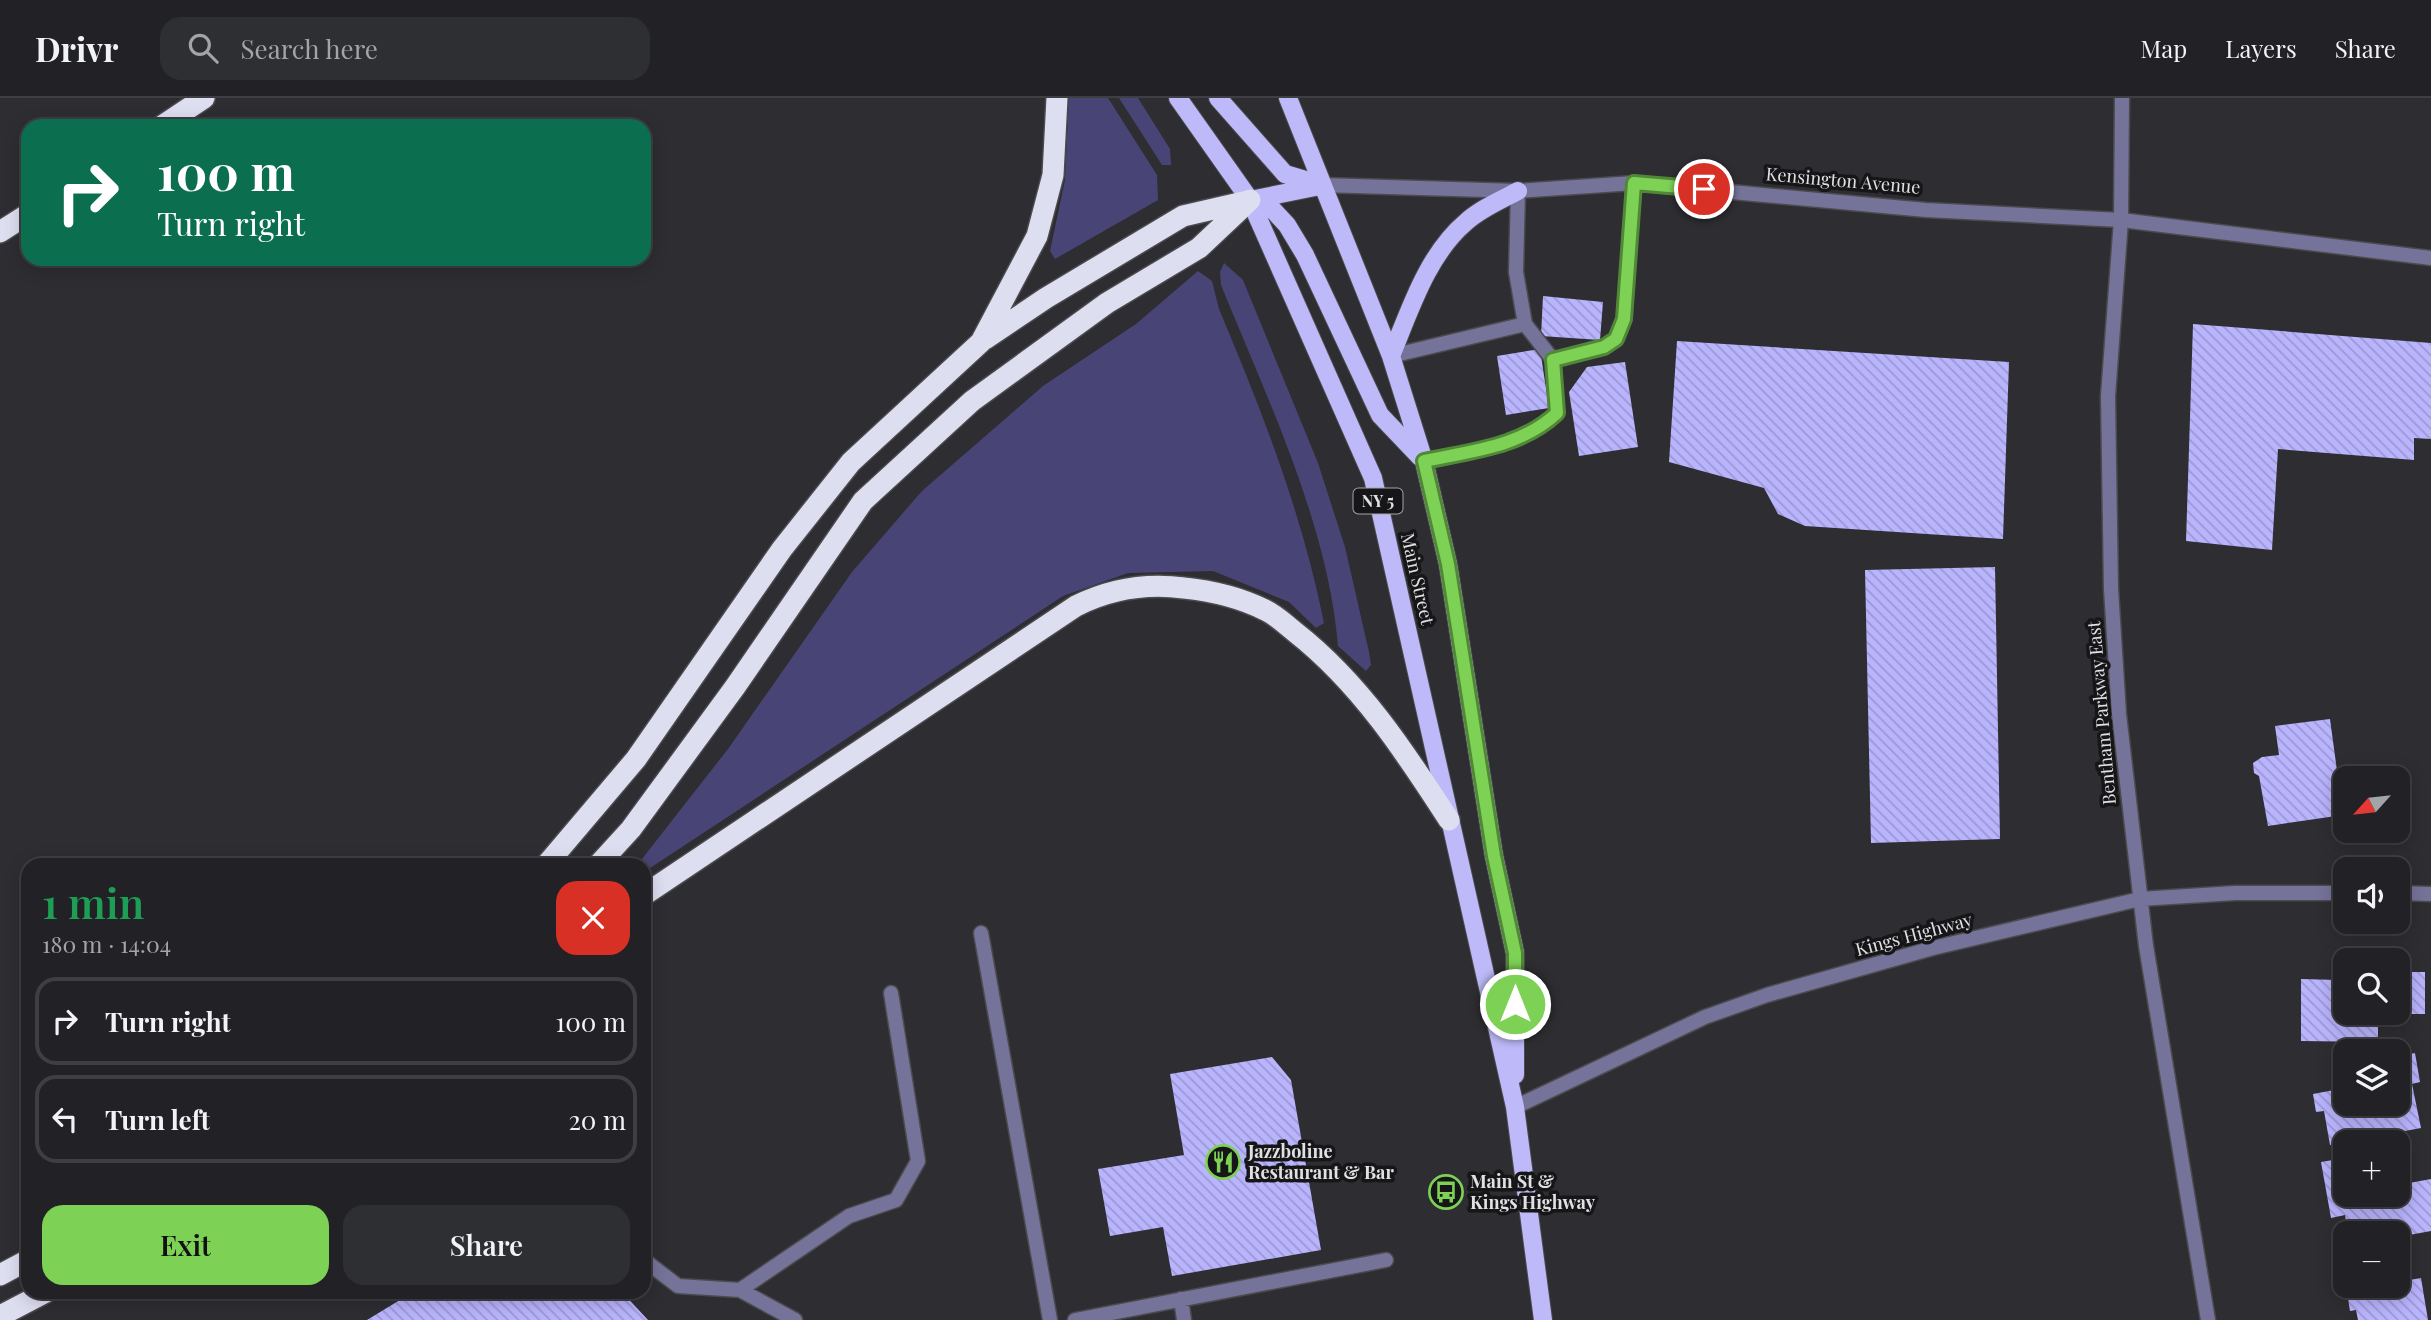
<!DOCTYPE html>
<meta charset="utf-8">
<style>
body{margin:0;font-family:"Playfair Display",serif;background:#2e2f32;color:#f1f3f6;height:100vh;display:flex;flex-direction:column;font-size:26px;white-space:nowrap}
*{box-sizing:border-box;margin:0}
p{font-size:23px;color:#a2a4a7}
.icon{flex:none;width:38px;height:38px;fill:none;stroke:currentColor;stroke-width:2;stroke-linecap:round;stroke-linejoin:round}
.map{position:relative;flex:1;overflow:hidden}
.panel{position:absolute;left:21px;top:760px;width:630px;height:441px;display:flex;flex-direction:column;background:#222226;border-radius:21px;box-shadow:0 4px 18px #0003,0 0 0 2px #3f3f43}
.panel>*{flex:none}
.guide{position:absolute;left:21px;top:21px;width:630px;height:147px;border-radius:21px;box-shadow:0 4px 18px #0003,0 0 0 2px #3f3f43;background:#0b6e4f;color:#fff;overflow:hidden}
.needle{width:46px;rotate:243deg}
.tools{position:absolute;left:2333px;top:668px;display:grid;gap:14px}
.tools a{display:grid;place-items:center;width:77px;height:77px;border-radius:14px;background:#222226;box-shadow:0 4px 18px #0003,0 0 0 2px #3f3f43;font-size:35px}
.pin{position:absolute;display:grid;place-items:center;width:60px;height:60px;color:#fff;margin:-30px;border:4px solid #fff;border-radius:50%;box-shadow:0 2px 7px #0007}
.me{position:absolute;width:77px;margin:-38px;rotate:0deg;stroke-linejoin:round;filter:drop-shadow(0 0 5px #0008)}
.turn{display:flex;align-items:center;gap:24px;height:147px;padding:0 21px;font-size:32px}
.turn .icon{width:91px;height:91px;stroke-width:2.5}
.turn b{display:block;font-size:49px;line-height:60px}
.round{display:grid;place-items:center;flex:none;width:74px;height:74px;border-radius:21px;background:#2e2f32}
.summary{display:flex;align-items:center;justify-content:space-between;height:119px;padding:0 21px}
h1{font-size:42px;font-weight:600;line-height:52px;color:#1e9e55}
.primary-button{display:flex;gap:14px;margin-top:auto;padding:14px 21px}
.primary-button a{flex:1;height:80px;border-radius:21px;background:#7dd154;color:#111;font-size:28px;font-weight:600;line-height:80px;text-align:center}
.primary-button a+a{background:#2e2f32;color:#f1f3f6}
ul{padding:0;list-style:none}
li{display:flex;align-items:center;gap:21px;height:88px;margin:0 14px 10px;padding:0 7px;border:4px solid #3f3f43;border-radius:21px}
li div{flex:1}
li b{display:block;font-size:26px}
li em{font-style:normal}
header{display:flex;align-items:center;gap:42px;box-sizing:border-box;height:98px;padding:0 35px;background:#222226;border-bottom:2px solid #3f3f43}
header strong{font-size:33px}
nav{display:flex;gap:38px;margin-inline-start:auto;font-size:24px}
.search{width:490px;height:63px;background:#2e2f32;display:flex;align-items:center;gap:18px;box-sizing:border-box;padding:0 24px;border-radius:21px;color:#a2a4a7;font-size:26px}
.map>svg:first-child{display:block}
.grass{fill:#494476}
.building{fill:url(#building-back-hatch)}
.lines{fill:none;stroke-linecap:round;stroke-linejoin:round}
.service-casing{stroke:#4b4a4e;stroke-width:17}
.minor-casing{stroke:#4b4a4e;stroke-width:17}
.tertiary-casing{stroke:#4b4a4e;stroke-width:17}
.primary-casing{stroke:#4b4a4e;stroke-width:20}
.motorway-casing{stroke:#4b4a4e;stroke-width:24}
.service{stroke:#757399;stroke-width:14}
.minor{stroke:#757399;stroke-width:14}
.tertiary{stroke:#757399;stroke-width:14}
.primary{stroke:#bebaf9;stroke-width:18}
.motorway{stroke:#dedef1;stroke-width:21}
.route-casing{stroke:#518837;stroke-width:18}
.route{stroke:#7dd154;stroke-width:12}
.labels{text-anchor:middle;stroke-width:7;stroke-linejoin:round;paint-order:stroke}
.shield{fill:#161618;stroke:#a4a4a7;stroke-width:2}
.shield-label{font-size:16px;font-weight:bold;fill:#e1e1e4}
.street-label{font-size:18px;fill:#e1e1e4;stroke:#161618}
.poi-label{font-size:18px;font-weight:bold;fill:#e1e1e4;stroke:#161618;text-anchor:start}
</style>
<header>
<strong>Drivr</strong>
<div class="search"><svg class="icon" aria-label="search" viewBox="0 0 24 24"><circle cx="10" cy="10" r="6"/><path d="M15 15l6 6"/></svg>Search here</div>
<nav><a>Map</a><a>Layers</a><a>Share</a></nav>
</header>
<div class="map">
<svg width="2431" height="1222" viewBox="0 0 2431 1222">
<defs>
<pattern id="building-back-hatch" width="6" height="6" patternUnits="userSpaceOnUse" patternTransform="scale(1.75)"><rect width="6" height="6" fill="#b9b4fe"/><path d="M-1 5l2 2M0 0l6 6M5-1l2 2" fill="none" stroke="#9c98d0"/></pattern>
</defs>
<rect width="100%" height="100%" fill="#2e2d32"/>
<path class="grass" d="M1069 0H1108L1157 77 1158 102 1055 161 1050 153 1065 82Z
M1119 0H1138L1170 51 1171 67H1162Z
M1224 165 1243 182 1318 365 1345 449 1369 554 1371 567 1366 573 1338 548C1328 426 1267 300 1221 187L1220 174Z
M1198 173 1212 183 1219 211C1262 313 1302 415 1324 525L1316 530 1289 504 1213 473 1128 475 1063 498 644 774V766H638L728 651 852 474 922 393 1043 288 1136 226Z"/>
<path class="building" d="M1543 198 1603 204 1600 242 1541 238Z
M2193 226 2431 245V341L2414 340V362L2278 351 2272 452 2186 443Z
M1677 243 2009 264 2003 441 1805 428 1778 416 1764 390 1669 364Z
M1540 251 1549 310 1506 317 1497 258Z
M1625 264 1638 349 1579 358 1569 294 1587 269Z
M1995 469 2000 741 1871 745 1865 472Z
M2330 621 2343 717 2268 728 2259 678 2254 675 2253 665 2262 659 2279 657 2275 628Z
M2339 873H2345V915H2385L2386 923H2378V944L2301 943V881L2339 882Z
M2398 874H2425V916H2398Z
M2415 955 2420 984 2412 986 2421 1030 2330 1047 2324 1013 2316 1014 2313 996 2345 990V1006H2398V958Z
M1272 959 1291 982 1321 1152 1172 1178 1163 1129 1110 1138 1098 1071 1184 1057 1170 976Z
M2345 1060V1097H2398V1087L2431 1081V1133L2398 1139V1136H2348L2345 1117 2331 1120 2321 1064Z
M2421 1180 2428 1222H2358L2356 1212 2350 1213 2346 1188H2398V1184Z
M413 1194 430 1197 432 1194H588L614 1202 622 1194 648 1222H367Z"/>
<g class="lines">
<g class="service-casing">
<path id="service" d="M1518 93 1516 174 1525 226 1553 262 1604 249 1616 241 1624 221 1634 85
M1391 258 1525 226
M1424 363C1471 353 1521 349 1557 315L1553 262
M981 835 1050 1222
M644 1162 678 1188 740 1192 849 1118 896 1102 918 1063 891 895
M740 1192 795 1222
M1181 1201 1184 1222
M1075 1222 1386 1162"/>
</g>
<g class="minor-casing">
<path id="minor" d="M2122 0 2121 122 2108 298 2111 491 2119 616 2146 848 2208 1222
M2398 795 2431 796
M1515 1009 1705 919 1767 897 1933 850 2140 801 2235 795H2345"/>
</g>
<g class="tertiary-casing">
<path id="tertiary" d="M1322 87 1518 93 1634 85 1926 112 2121 122 2431 160"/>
</g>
<g class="primary-casing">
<path id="primary" d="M1178 0 1250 102 1373 380 1515 1009 1543 1222
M1218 0 1285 76 1322 87
M1288 0 1391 258 1424 363 1448 466 1494 758 1515 855V977
M1250 102 1273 112 1287 127 1305 157 1380 317 1420 359
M1250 102 1315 89
M1391 258C1410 212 1427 157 1466 124 1480 111 1501 102 1518 93"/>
</g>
<g class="motorway-casing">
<path id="motorway" d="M162 28 204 0
M0 134 28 116
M985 241 1046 200 1183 118 1248 103
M547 766 636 661 782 451 851 364 981 244 1037 138 1053 77 1057 0
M599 766 631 731 735 589 863 403 972 303 1107 205 1199 150 1250 102
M644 797 1076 508C1110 491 1146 485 1184 490 1213 493 1239 499 1265 512 1276 517 1286 527 1295 534 1360 585 1405 654 1449 722
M0 1177 28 1162
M0 1218 46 1194"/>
</g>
<use href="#service" class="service"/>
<use href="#minor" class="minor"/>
<use href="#tertiary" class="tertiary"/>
<use href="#primary" class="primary"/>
<use href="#motorway" class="motorway"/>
</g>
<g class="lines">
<g class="route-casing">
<path id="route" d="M1515 906V855L1494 758 1448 466 1424 363C1471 353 1521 349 1557 315L1553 262 1604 249 1616 241 1624 221 1634 85 1704 91"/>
</g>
<use href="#route" class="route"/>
</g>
<defs>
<g id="restaurant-ring" transform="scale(1.75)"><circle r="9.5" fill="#161618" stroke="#7dd154" stroke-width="1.5"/><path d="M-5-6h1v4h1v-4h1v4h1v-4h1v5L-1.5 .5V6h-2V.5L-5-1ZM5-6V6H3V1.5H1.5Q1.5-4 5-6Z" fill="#7dd154"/></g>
<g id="bus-ring" transform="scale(1.75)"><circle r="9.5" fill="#161618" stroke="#7dd154" stroke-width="1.5"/><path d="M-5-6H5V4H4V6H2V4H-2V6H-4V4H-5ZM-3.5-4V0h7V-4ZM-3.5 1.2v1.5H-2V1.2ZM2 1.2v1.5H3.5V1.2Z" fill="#7dd154"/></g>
</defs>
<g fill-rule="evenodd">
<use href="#restaurant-ring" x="1223" y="1064"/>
<use href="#bus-ring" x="1446" y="1094"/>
</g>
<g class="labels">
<rect class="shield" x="1353.5" y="390.5" width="49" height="25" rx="5"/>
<g class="shield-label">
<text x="1378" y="409">NY 5</text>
</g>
<g class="street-label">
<text transform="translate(1843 83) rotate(5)" y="6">Kensington Avenue</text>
<text transform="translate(1417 481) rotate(77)" y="6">Main Street</text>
<text transform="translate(2102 615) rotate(-95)" y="6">Bentham Parkway East</text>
<text transform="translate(1914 837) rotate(-15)" y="6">Kings Highway</text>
</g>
<g class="poi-label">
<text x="1248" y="1060">Jazzboline<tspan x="1248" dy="21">Restaurant &amp; Bar</tspan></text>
<text x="1470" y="1090">Main St &amp;<tspan x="1470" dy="21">Kings Highway</tspan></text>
</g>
</g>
</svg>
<div class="tools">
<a><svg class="needle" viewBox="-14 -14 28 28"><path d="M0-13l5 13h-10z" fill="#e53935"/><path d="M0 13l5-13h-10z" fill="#a2a4a7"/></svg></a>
<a><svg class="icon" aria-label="sound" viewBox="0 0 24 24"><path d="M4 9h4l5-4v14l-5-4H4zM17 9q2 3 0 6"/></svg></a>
<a><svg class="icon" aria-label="search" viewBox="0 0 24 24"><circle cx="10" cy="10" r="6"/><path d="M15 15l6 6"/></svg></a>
<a><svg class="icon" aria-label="layers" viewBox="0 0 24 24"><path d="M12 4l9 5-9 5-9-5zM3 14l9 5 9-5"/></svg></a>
<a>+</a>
<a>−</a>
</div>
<div class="pin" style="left:1704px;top:91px;background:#d93025"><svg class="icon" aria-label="arrive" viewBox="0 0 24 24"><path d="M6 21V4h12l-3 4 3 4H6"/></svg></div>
<svg class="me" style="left:1515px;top:906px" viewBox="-20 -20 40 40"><circle r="17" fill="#7dd154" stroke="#fff" stroke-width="3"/><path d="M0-11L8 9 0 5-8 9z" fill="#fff"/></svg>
<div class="guide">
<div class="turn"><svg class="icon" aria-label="right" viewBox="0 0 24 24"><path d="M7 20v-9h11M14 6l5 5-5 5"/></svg><div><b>100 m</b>Turn right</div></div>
</div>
<section class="panel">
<div class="summary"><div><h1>1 min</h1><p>180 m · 14:04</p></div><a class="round" style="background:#d93025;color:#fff"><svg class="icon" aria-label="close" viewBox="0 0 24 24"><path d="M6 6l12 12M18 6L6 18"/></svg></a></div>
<ul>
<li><svg class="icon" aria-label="right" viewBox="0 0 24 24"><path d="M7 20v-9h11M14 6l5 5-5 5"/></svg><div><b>Turn right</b></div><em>100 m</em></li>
<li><svg class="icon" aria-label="left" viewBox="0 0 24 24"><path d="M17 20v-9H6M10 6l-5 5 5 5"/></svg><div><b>Turn left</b></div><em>20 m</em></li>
</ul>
<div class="primary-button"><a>Exit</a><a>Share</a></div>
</section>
</div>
